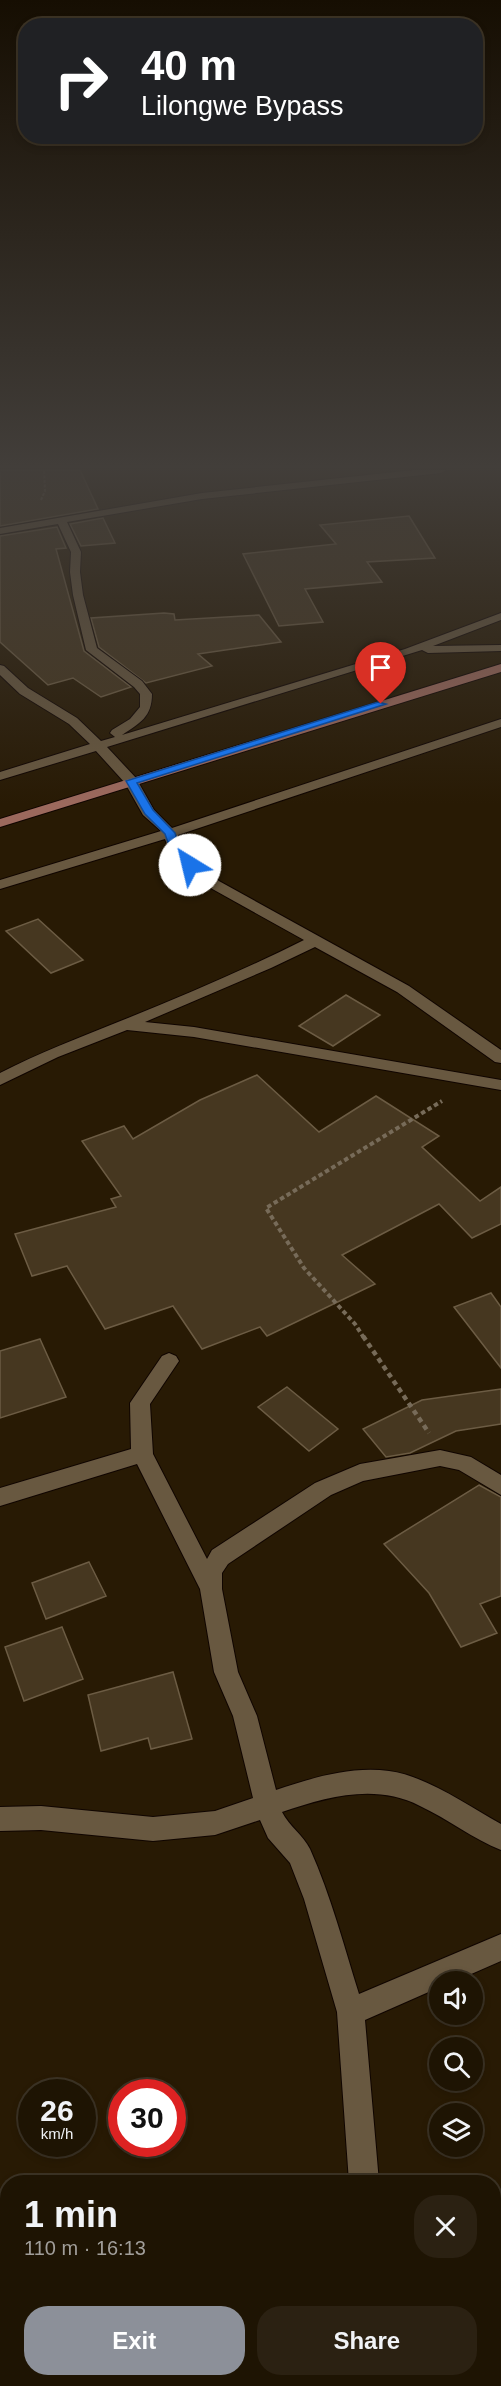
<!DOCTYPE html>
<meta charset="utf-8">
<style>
body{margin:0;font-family:Arial,sans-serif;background:#2b2112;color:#f1f3f6;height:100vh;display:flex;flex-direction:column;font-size:22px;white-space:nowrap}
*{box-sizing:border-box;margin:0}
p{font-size:20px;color:#a19e9a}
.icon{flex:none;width:33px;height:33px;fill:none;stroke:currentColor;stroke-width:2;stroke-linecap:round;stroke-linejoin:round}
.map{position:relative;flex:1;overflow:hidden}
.drawer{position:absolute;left:0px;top:2175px;width:501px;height:212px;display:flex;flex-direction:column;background:#1e1403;border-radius:24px 24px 0 0;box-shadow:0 3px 9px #0003,0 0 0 2px #3c3325}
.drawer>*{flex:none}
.banner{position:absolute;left:18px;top:18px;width:465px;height:126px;border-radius:24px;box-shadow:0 3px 9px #0003,0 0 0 2px #3c3325;background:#202124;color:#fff;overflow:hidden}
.buttons{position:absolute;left:429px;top:1971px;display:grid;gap:12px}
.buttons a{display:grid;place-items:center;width:54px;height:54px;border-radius:50%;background:#1e1403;box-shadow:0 3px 9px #0003,0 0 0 2px #3c3325;font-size:30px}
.speed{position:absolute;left:18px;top:2079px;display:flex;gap:12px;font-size:30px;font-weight:700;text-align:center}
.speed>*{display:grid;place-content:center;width:78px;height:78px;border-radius:50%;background:#1e1403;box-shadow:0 3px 9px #0003,0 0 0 2px #3c3325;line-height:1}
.speed small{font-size:15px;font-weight:400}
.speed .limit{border:9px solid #d22;background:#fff;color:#111}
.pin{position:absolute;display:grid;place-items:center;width:51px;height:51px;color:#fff;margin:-62px -26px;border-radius:50% 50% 50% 0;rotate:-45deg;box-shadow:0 0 6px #0007}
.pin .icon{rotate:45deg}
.me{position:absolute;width:66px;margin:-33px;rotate:324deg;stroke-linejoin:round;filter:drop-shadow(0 0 4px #0008)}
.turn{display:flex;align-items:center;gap:21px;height:126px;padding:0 24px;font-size:27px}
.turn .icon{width:78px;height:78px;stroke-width:2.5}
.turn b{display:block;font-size:42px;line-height:51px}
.round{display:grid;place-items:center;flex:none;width:63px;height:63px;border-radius:24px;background:#2b2112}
.overview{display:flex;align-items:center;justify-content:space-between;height:102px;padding:0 24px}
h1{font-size:36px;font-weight:600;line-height:45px}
.button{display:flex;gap:12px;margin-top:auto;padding:12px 24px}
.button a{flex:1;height:69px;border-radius:24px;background:#8c9099;color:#fff;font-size:24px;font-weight:600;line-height:69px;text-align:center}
.button a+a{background:#2b2112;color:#f1f3f6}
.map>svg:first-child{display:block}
.building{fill:#463720;stroke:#6c5c44;stroke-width:1.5}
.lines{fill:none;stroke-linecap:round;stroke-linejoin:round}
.minor-casing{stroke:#100500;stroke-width:2}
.primary-casing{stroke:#100500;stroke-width:2}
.path-far2{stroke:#776b59;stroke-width:2;stroke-dasharray:3 1.5;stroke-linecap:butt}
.path-far1{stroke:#776b59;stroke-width:4;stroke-dasharray:4.5 3;stroke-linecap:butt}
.path{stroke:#776b59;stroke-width:4.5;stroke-dasharray:5 4;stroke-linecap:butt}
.minor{fill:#685840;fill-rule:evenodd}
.primary{fill:#9c695d;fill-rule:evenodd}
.route{fill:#1a73e8;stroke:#114b97;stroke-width:1.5}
</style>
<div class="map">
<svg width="501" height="2386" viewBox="0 0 501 2386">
<rect width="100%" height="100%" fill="#281a04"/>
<path class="building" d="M0 470H80L98 509 0 526Z
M409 516 435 558 367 562 382 582 305 589 323 622 279 626 243 554 336 544 320 525Z
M103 518 115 543 81 546 70 524Z
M57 527 66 548 56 549 84 651 131 687 101 697 73 678 48 685 0 642V536Z
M164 613 174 614 175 620 259 615 281 642 198 654 212 666 146 683 99 647 91 618Z
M38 919 83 960 51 973 6 931Z
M346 995 380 1015 333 1046 299 1026Z
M257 1075 319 1132 376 1096 439 1136 422 1147 480 1201 501 1187V1224L472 1238 439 1204 342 1255 375 1284 267 1336 260 1327 202 1349 173 1306 105 1329 67 1266 32 1276 15 1234 116 1207 111 1199 121 1196 82 1141 124 1126 133 1139 200 1100Z
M491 1293 501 1307V1368L454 1307Z
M40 1339 66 1397 0 1418V1351Z
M287 1387 338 1429 309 1451 258 1407Z
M501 1389V1424L456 1431 410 1453 386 1457 363 1429 422 1400Z
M479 1485 501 1497V1596L480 1604 497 1633 461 1647 429 1593 384 1544Z
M89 1562 106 1596 46 1619 32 1583Z
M62 1627 83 1679 24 1701 5 1647Z
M173 1672 192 1739 151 1749 148 1738 101 1751 88 1695Z"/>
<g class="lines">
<g class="minor-casing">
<path id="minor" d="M414 470H446L441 473 202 499 67 522 81 552 80 572 83 595 97 648 142 681 152 694C152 717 140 723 122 735L405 649 501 613V620L433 646 501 645V651L428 653 422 650 107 747 136 778 154 810 172 828 501 719V727L178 835 183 851 208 875 409 986 501 1050V1063L495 1062 397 992 315 947 271 968 145 1022 194 1027 501 1080V1090L194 1037 127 1030 58 1057 0 1085V1073C39 1053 78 1038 118 1022 181 997 244 970 304 940L198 881 171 855 165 839 0 889V880L161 831 143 815 125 783 96 751 0 780V772L90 744 69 724 20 694 0 675V665L4 666 28 688 77 718 101 741 115 737 110 733 112 730 130 719 140 707V694L134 687 86 650 73 595 70 572 71 552 58 524 0 534V528L202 493Z
M169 1353 176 1356 179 1361 150 1404 153 1454 207 1559 212 1550 315 1483 360 1464 440 1450 471 1457 501 1475V1495L459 1470 440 1466 363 1481 331 1495 228 1564 222 1573V1589L238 1672 257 1716 276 1790C312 1778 350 1766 389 1771 427 1776 468 1806 501 1824V1850C473 1839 448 1819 420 1806 375 1783 327 1797 282 1812 289 1826 303 1835 310 1849 331 1896 344 1946 359 1994L501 1934V1961L453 1982H440V1987L365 2020 379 2182H349L337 2012 304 1899 290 1863 268 1838 260 1820 215 1835 153 1841 41 1830 0 1831V1807L41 1806 153 1817 215 1811 253 1798 233 1716 214 1672 200 1589 137 1464 0 1506V1488L131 1449 130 1403 162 1356Z
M370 2379H402L403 2386H371Z"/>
</g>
<g class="primary-casing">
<path id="primary" d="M501 664V672L0 827V819Z"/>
</g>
<path class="path-far2" d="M41 500 45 491 44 470"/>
<path class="path-far1" d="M364 1338 355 1324 304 1268 266 1208 442 1101"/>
<path class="path" d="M363 1336 429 1433"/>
<use href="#minor" class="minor"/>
<use href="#primary" class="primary"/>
</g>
<linearGradient id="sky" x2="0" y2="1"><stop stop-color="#160e02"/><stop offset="0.58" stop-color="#423e3a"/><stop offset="1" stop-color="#423e3a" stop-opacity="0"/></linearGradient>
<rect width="501" height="804" fill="url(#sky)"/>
<path class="route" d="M378 702 386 704 137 783 153 810 175 833 181 851 194 863V867H186L172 854 165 834 145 814 126 781Z"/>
</svg>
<div class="buttons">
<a><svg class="icon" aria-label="sound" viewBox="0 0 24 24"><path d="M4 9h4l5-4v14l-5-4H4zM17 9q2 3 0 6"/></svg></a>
<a><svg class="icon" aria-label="search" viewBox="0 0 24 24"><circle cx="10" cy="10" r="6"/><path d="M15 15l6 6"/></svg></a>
<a><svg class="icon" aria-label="layers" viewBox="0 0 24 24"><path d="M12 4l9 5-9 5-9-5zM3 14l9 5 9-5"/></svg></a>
</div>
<div class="speed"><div>26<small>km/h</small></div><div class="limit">30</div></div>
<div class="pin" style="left:381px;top:704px;background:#d93025"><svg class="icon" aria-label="arrive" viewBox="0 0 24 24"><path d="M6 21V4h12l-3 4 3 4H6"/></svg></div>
<svg class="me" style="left:190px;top:865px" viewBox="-20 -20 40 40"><circle r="19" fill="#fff"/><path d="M0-13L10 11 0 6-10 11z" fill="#1a73e8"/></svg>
<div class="banner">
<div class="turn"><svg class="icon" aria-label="right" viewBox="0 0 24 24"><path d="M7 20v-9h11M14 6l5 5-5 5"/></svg><div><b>40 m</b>Lilongwe Bypass</div></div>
</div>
<section class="drawer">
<div class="overview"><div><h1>1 min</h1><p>110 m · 16:13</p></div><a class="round"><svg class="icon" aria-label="close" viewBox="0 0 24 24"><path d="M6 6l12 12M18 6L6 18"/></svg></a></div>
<div class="button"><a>Exit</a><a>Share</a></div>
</section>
</div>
